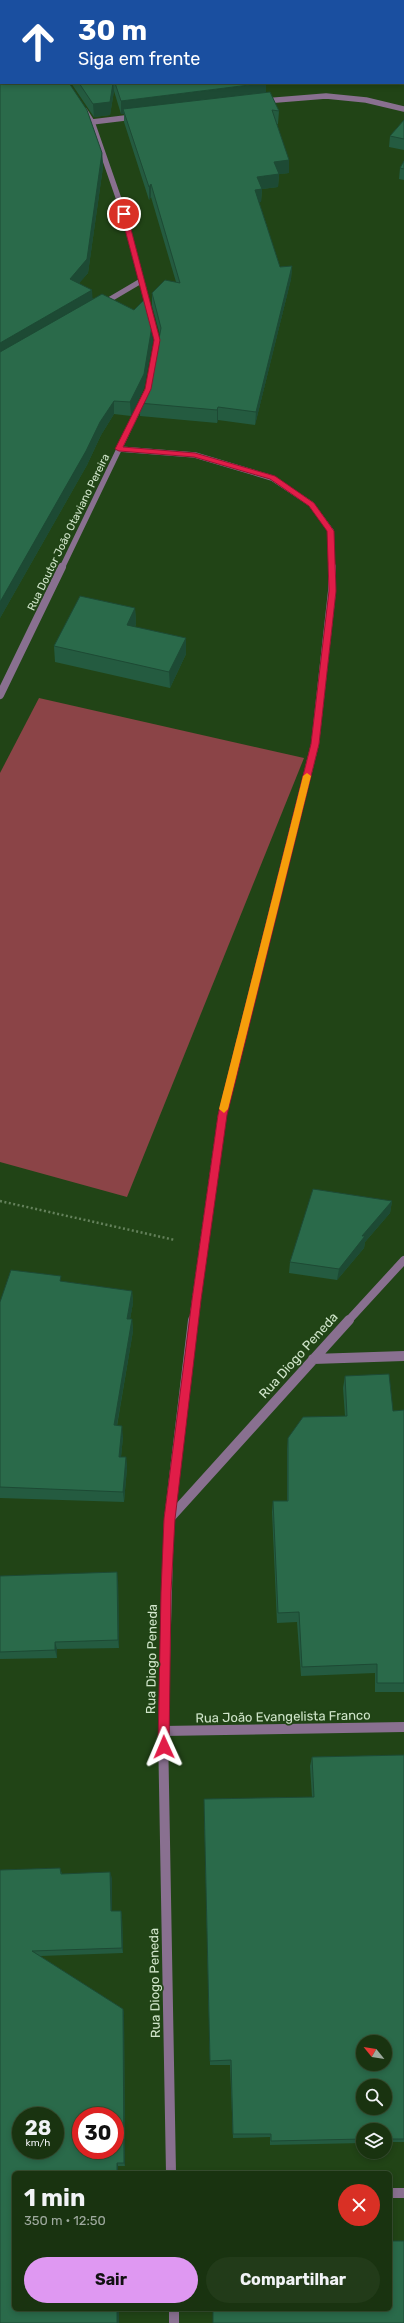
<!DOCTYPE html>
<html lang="pt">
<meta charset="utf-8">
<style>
body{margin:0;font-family:Rubik,sans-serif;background:#223b19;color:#f1f3f6;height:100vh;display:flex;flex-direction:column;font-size:15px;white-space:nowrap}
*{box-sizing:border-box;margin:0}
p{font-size:13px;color:#9faa9f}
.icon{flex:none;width:22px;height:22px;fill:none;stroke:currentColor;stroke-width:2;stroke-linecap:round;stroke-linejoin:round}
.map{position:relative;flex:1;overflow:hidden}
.panel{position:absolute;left:12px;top:2171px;width:380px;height:140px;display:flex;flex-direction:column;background:#193310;border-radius:6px;box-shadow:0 2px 6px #0003,0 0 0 1px #374e30}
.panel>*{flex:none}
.guide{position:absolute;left:0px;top:0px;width:404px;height:84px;box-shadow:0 2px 6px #0003,0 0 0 1px #374e30;background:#1a4fa0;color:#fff;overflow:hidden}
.needle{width:26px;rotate:300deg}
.buttons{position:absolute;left:356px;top:2035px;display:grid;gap:8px}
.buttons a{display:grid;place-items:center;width:36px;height:36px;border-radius:50%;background:#193310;box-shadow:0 2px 6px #0003,0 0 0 1px #374e30;font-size:20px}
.speed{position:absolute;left:12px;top:2107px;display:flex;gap:8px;font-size:20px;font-weight:700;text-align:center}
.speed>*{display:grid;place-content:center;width:52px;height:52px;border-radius:50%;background:#193310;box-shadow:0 2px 6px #0003,0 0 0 1px #374e30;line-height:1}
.speed small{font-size:10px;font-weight:400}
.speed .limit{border:6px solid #d22;background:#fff;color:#111}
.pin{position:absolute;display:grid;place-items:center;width:34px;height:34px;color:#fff;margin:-17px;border:2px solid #fff;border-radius:50%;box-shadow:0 1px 4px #0007}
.me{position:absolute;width:44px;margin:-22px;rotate:359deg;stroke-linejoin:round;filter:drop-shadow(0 0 3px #0008)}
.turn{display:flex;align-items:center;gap:14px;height:84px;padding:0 12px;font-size:18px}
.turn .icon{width:52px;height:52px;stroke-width:2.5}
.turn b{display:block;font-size:28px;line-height:34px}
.round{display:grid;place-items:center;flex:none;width:42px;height:42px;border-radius:21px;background:#223b19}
.summary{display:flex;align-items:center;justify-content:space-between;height:68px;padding:0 12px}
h1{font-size:24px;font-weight:700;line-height:30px}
.action{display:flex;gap:8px;margin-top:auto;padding:8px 12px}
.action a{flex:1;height:46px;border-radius:24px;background:#df98f2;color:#111;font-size:16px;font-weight:700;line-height:46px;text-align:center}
.action a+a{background:#223b19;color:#f1f3f6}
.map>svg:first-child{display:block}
.green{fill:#8b4447}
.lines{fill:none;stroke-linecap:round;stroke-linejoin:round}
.path{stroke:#64815b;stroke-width:2.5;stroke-dasharray:2 2.5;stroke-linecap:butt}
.service{stroke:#897090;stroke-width:5.5}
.minor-far2{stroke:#897090;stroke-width:5.5}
.minor-far1{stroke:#897090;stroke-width:8}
.minor{stroke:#897090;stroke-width:10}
.wall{fill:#245b40}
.shaded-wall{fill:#1d4a34}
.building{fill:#2a6a4a;stroke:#1d4a34;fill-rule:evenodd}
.route{fill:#e11d48;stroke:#92132f}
.slow{fill:#f59e0b}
.labels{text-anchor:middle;stroke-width:3.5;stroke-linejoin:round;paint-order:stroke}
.far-street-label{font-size:11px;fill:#d0e5ca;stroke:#214416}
.street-label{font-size:13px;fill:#d0e5ca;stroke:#214416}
</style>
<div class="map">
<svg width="404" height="2323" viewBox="0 0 404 2323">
<rect width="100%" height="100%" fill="#214416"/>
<path class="green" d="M39 698 304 758 127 1197 0 1162V773Z"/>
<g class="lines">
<path class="path" d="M0 1201 175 1240"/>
<path class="service" d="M264 101 326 96 366 100 404 109
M92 122 133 117"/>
<path class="minor-far2" d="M102 304 141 281
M119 449 195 455 272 478 311 504 331 531 332 568
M62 568 148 389 157 340 124 214 92 122 85 111"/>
<path class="minor-far1" d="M0 695 62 567
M193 1321 222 1115 315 744 332 591V567
M348 1321 404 1260"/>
<path class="minor" d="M313 1359 404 1356
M169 1519 349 1320
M163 1731 404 1727
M171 2173 163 1731 169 1519 193 1320
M390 2193H404
M174 2309V2323"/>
</g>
<path class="wall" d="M0 53 102 153 103 167 88 273 79 283 93 299 153 340 144 388 131 416 114 414 101 435 87 465 0 618Z
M71 83H266V92L279 111 278 124H277L289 173 279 174 278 187 262 189 261 202H259L280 267 292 266 291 279 255 425 218 420 217 423 140 416 139 403 152 377 160 335 152 306V293L176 282 151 197 149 200 124 122V114H121L114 91 110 115 94 117Z
M404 120V150L389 147 390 136Z
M404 161V180L399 179 400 168Z
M135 608 136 624 135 627 186 654 170 688 55 662 54 646Z
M392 1201 390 1213 365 1242 364 1248 337 1280 289 1273 290 1262Z
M62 1282 132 1291 133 1303 130 1319H132L133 1331 117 1426 123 1437 121 1457H126L127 1468 124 1502 0 1498V1302Z
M345 1376 393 1411 404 1410V1692H375V1673L301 1676 297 1622 277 1623 272 1512 273 1501H287V1449L288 1438 345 1416 343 1388Z
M0 1576 118 1580 119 1648 57 1649V1658L0 1659Z
M404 1755V2142H385V2130H363V2143L270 2145V2137L233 2138 230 2065H210L204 1806 312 1797 310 1766 312 1757Z
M60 1868 62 1874 112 1878V1911H121L122 1917 123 1953 40 1956 123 2009 124 2014 125 2166H118L0 1870Z"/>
<path class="shaded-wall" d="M113 83 114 91 110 115 94 117 93 104Z
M266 83V96L123 109 124 114H121V101Z
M102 153 103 167 88 273 71 293 70 279Z
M289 160V173L273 175 274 162Z
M279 174 278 187 262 189 261 202 254 203 255 190 257 177Z
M151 184V197L149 200V187Z
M292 266 291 279 255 425 256 412Z
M92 290 93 304 0 357V343Z
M152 326 153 340 144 388 131 416 130 402Z
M114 401V414L101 435 87 465 0 618V602L100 422Z
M218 407V420L217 423V410Z
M135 608 136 624 128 641 127 625Z
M186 638V654L170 688 169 672Z
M392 1201 390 1213 365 1242 364 1248 337 1280 339 1269 362 1236Z
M132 1291 133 1303 128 1330 127 1319Z
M132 1319 133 1331 115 1436 114 1425Z
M122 1426 123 1437 120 1467 119 1457Z
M126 1457 127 1468 124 1502 123 1492Z
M117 1572 118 1580 119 1648 118 1640Z
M55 1642 57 1649V1658L55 1650Z
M110 1872 112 1878V1917L111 1911Z
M121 1911 122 1917 123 1953 122 1948Z
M123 2009 124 2014 125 2166 124 2163Z
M117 2163 118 2166V2173H117Z
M117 2309H119V2323H117Z"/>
<path class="building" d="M102 0H283L284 1H103Z
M0 53H1V83H69L87 110 102 153 87 259 70 279 92 290 0 343Z
M79 83H113L110 102 93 104Z
M115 83H265L121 101Z
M270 92 279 111 272 110 289 160 274 162 279 174 257 177 262 189 255 190 280 267 292 266 256 412 218 407 217 410 139 403 152 377 161 328 152 293 165 280 180 283 151 184 149 187 123 109Z
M404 120V139L390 136Z
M404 161V169L400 168Z
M102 294 134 310 145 299 152 326 144 374 130 402 114 401 100 422 86 451 0 602V352Z
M80 596 135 608 127 625 186 638 169 672 54 646Z
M313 1189 392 1201 362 1236H365L339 1269 290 1262Z
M11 1270 61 1276 60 1281 132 1291 127 1319H132L114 1425 122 1426 119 1457H126L123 1492 0 1487V1302Z
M389 1374 393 1411 404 1410V1683H377V1664L302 1667 299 1612 278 1613 273 1501H288V1438L303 1417 347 1416 345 1376Z
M117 1572 118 1640 55 1642V1650L0 1652V1576Z
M404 1755V2139H385V2130H363V2139L271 2141V2134H233L231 2060 210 2061 204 1799 314 1797 312 1757ZM363 2042H385V2064H363ZM363 2086H385V2108H363Z
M60 1868 61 1874 110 1872 111 1911H121L122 1948 32 1951 123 2009 124 2163H117V2173H14V2309H117V2323H0V1870ZM21 2116H55V2150H21ZM81 2116H115V2150H81Z
M390 2241H404V2323H213V2309H390Z"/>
<path class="route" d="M124 212 127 214 160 340 151 389 123 447 195 453 275 476 314 503 334 531 336 591 319 744 227 1115 201 1300 175 1519 171 1592 169 1747 164 1752 158 1747 161 1592 164 1519 192 1300 218 1115 311 744 329 591 327 531 309 506 270 479 194 457 119 451 115 449 145 389 154 340 121 214Z"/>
<path class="slow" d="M307 773 311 776 228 1109 224 1113 219 1109 303 776Z"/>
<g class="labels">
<g class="far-street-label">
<text transform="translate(68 532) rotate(-64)" y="4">Rua Doutor João Otaviano Pereira</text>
</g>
<g class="street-label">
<text transform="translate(298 1355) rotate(-48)" y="5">Rua Diogo Peneda</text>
<text transform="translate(151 1659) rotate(-89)" y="5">Rua Diogo Peneda</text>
<text transform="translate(283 1716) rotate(-1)" y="5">Rua João Evangelista Franco</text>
<text transform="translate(154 1983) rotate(-91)" y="5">Rua Diogo Peneda</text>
</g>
</g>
</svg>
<div class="buttons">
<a><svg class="needle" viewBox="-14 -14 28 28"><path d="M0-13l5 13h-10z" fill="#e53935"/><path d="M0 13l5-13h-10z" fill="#9faa9f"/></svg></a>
<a><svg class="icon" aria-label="search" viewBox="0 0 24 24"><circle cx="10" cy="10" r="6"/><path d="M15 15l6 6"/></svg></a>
<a><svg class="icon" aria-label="layers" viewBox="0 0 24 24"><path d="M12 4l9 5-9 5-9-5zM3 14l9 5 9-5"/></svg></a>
</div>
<div class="speed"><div>28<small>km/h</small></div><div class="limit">30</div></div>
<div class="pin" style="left:124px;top:214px;background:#d93025"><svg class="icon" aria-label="arrive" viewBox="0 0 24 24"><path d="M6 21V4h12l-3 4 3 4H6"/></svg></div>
<svg class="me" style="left:164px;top:1747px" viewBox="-20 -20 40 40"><path d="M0-17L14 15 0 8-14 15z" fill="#e11d48" stroke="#fff" stroke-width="4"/></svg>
<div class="guide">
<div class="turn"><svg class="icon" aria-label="ahead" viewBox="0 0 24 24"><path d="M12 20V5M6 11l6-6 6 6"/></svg><div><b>30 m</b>Siga em frente</div></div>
</div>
<section class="panel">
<div class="summary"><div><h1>1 min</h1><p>350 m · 12:50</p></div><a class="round" style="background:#d93025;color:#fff"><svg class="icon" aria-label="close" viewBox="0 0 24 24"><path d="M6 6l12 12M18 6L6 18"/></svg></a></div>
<div class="action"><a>Sair</a><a>Compartilhar</a></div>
</section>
</div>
